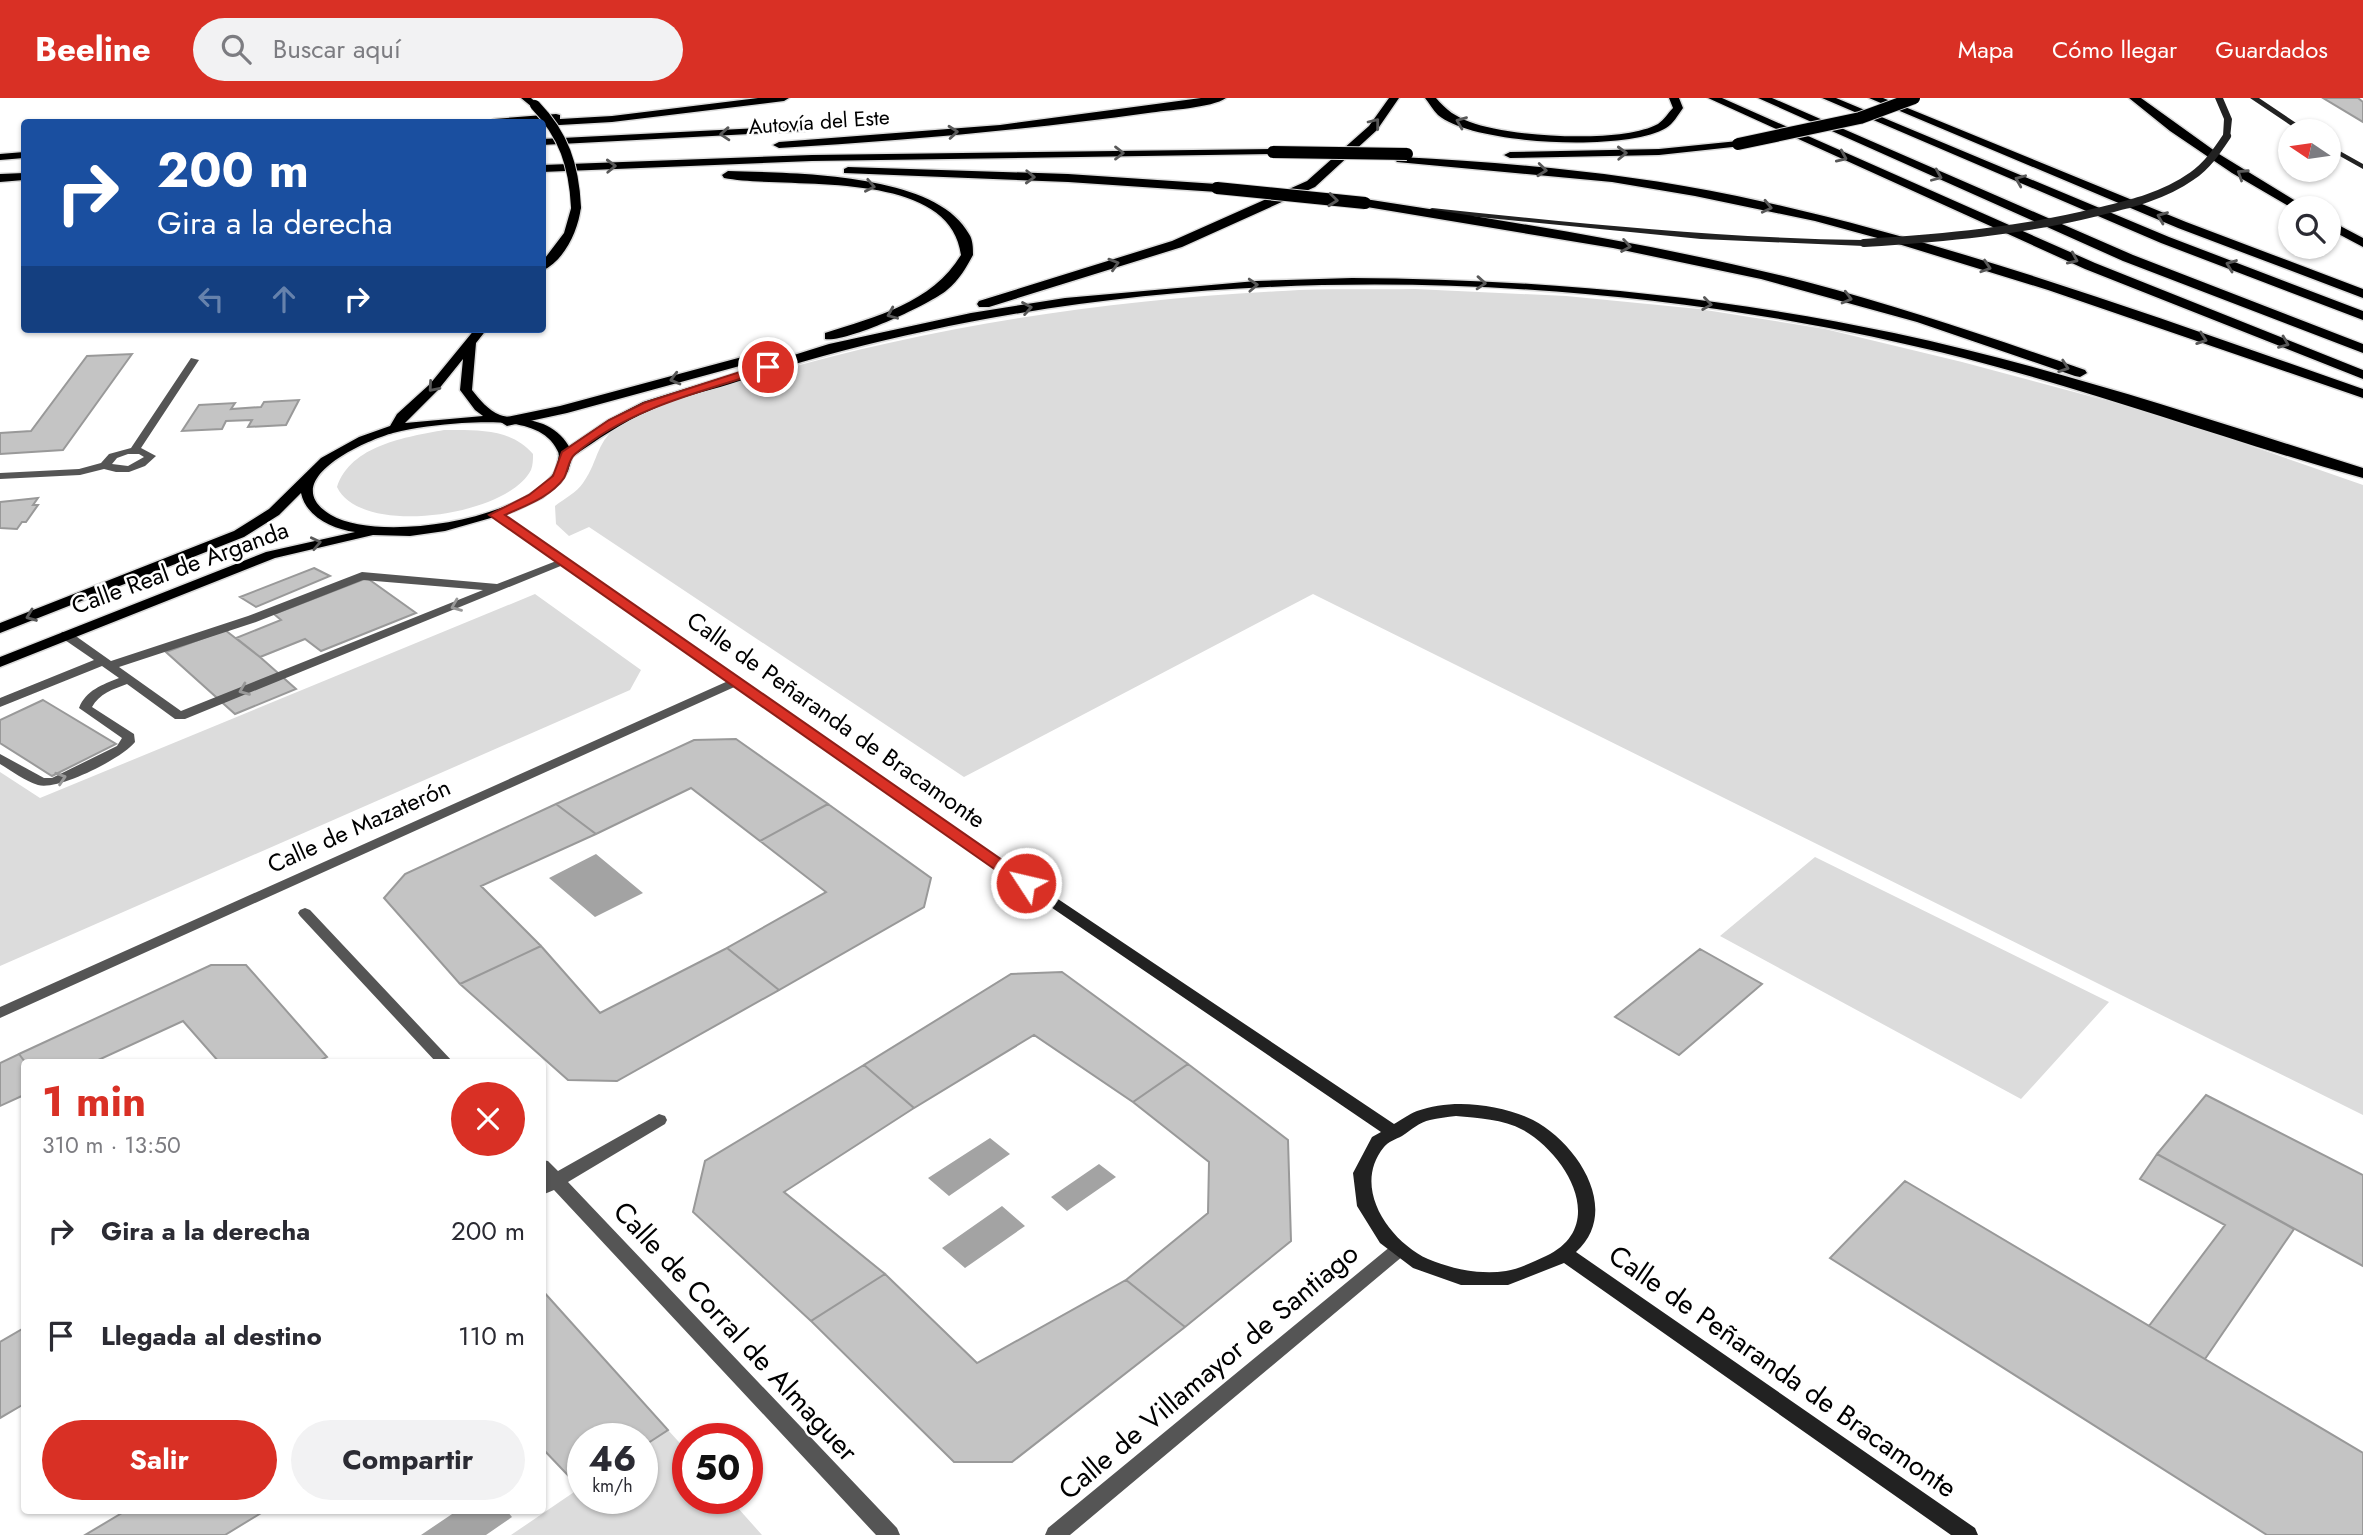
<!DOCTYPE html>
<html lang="es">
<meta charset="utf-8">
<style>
body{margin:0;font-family:Jost,sans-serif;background:#f2f2f3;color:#2b2b33;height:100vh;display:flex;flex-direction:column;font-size:26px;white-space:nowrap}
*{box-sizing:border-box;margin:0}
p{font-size:23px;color:#7c7c81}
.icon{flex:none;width:38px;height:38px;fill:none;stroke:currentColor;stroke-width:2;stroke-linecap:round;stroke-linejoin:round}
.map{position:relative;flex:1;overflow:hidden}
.details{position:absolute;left:21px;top:961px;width:525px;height:455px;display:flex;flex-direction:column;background:#fff;border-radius:7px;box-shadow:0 2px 5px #0004}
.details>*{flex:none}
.banner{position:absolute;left:21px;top:21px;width:525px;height:214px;border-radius:7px;box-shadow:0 2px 5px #0004;background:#1a4fa0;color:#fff;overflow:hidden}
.needle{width:46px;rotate:283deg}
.controls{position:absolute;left:2278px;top:21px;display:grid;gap:14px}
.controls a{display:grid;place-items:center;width:63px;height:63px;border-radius:50%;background:#fff;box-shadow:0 2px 5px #0004;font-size:35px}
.speed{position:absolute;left:567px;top:1325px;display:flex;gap:14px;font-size:35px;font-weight:700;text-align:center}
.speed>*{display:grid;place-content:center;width:91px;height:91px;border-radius:50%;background:#fff;box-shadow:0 2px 5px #0004;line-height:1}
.speed small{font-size:18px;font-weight:400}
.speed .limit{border:10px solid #d22;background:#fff;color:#111}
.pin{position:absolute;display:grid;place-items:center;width:60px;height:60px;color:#fff;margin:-30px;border:4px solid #fff;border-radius:50%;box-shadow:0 2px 7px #0007}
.me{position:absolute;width:77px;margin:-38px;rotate:305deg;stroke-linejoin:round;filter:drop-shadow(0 0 5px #0008)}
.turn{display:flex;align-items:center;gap:24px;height:147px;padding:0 21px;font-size:32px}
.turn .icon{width:91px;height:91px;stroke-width:2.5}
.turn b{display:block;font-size:49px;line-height:60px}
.lanes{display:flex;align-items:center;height:66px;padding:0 21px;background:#0003;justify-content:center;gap:35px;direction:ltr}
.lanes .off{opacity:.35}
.round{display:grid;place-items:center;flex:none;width:74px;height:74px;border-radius:37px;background:#f2f2f3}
.headline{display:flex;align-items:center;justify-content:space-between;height:119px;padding:0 21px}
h1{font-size:42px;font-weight:700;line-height:52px;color:#d93025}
.button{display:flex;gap:14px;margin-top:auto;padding:14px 21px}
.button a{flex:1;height:80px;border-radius:42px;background:#d93025;color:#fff;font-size:28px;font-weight:700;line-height:80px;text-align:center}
.button a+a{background:#f2f2f3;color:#2b2b33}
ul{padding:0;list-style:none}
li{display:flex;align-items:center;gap:21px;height:105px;padding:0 21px}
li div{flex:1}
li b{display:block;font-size:26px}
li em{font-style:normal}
header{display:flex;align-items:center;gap:42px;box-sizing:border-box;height:98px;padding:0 35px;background:#d93025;color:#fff}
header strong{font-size:33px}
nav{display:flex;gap:38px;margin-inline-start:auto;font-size:24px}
.search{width:490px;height:63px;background:#f2f2f3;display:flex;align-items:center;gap:18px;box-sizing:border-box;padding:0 24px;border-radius:38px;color:#7c7c81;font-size:26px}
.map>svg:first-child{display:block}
.green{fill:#dcdcdc}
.water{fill:#a3a3a3}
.building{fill:#c4c4c4;stroke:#999;stroke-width:2}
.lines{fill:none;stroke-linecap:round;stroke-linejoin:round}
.primary-casing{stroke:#dbdbdb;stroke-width:3}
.highway-casing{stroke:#dbdbdb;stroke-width:3}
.lane{fill:#555;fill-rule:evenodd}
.street{fill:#555;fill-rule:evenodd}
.secondary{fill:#222;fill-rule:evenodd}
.primary{fill:#000;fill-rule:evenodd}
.highway{fill:#000;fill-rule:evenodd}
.primary-bridge-casing{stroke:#dbdbdb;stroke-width:12;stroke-linecap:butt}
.highway-bridge-casing{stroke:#dbdbdb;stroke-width:14;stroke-linecap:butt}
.secondary-bridge{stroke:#222;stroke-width:8}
.primary-bridge{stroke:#000;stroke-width:10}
.highway-bridge{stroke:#000;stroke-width:12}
.oneway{stroke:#595959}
.oneway2{stroke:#999}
.route{fill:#d93025;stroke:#8d1f18;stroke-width:2}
.labels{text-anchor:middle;stroke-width:5;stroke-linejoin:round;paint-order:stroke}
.far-street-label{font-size:21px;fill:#000;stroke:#fff}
.street-label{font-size:24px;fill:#000;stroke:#fff}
.near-street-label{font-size:28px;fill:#000;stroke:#fff}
</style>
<header>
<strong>Beeline</strong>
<div class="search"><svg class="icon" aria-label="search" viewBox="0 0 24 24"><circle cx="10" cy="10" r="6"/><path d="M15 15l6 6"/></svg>Buscar aquí</div>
<nav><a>Mapa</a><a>Cómo llegar</a><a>Guardados</a></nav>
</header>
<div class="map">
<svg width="2363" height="1437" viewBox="0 0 2363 1437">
<rect width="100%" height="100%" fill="#fff"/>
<path class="green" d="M1415 191 1566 198 1699 211 1825 231 1962 264 2168 319 2363 387V1017L1313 496 964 679 589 429 569 438 556 426 555 408C564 401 577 394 583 385 600 361 595 342 623 325 666 300 720 290 768 276 936 227 1108 202 1283 193 1326 190 1371 192 1415 191Z
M444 332C476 332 511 330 533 356 533 361 533 367 531 372 508 418 361 440 337 389 351 347 406 339 444 332Z
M535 496 641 572 630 592 0 868V674L40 700Z
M1815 759 2109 904 2021 1001 1720 838Z
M668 1332 688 1354V1400H729L762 1437H511L583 1388V1400H642V1349Z"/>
<path class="water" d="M596 756 643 795 595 819 549 780Z
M990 1040 1010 1056 949 1098 928 1080Z
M1099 1066 1116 1079 1067 1113 1051 1099Z
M1002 1108 1025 1128 965 1170 942 1150Z
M458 1412H506L512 1419 486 1437H421Z"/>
<path class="building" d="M2323 0H2358L2363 4V24Z
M132 256 63 352 0 356V335L31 333 87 258Z
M299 302 286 327 248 329 252 322 226 323 222 331 182 333 199 307 235 305 231 311 261 309 264 304Z
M38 400 33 407H38L26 424H22L17 431 0 430V404Z
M314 470 330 478 256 509 240 499Z
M367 480 416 515 321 553 305 541 260 559 236 540 281 522 274 516Z
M225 532 260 559 296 591 235 616 166 554Z
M43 602 116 646 52 678 0 645V622Z
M736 641 828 706 760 743 691 690 596 736 556 706 694 642Z
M556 706 596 736 481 788 541 848 460 886 384 800 405 776Z
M828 706 931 780 924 809 779 892 727 850 826 794 760 743Z
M541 848 600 915 727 850 779 892 617 983 568 982 460 886Z
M1700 851 1762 886 1679 957 1615 919Z
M211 867H246L327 959 317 964H219L183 923 94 964H25L19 956Z
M1062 874 1188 966 1133 1004 1034 937 914 1010 864 967 1011 876Z
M19 956 25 964 24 997 0 1008V965Z
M1188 966 1288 1042 1291 1143 1185 1229 1126 1182 1208 1115 1209 1064 1133 1004Z
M864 967 914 1010 784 1094 885 1176 811 1223 693 1114 705 1063Z
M2206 997 2363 1077V1168L2157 1056Z
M2157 1056 2294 1131 2205 1261 2149 1228 2225 1127 2140 1081Z
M1905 1083 2363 1355V1437H2267L1830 1160Z
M885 1176 977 1265 1126 1182 1185 1229 1012 1364H954L811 1223Z
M542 1192 668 1332 642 1349V1340H583V1388L580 1390 542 1350Z
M24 1230V1306L0 1320V1244Z
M127 1412H266L225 1437H85Z"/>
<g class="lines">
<g class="primary-casing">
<path id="primary" d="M521 0H531L539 7 532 9Z
M572 107 581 109C578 133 565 162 542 173V164L564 135Z
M475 231H487L476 245 472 292C480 302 488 312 500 317 505 319 511 319 517 320 543 323 562 331 573 356L568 373 561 384 542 400 515 413 445 433 410 438 373 437 275 460 0 569V559L266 454 355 434C333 431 306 419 301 395L279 417 244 439 0 535V525L234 433 269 411 321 360 359 339 390 328 397 316 430 286ZM463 261 460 292 475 312 483 318 405 325 438 292ZM462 325C495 324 545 320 559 356 558 362 557 371 553 376 520 422 379 445 331 417 275 383 364 343 393 335 415 329 439 327 462 325Z"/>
</g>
<g class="highway-casing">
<path id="highway" d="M758 0H789L784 3 612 24 542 28V24H488L494 21 556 16 560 17V21L612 18Z
M1201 0H1226C1212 10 1167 12 1148 15 1025 32 902 43 779 50L773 47 779 44 1000 27Z
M1389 0H1399L1377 32 1315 89 1182 149 989 209H979L977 206 979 203 1172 143 1307 83 1369 28Z
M1425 0H1436C1446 12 1456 19 1470 24 1508 39 1622 46 1658 26 1664 22 1668 15 1673 10L1669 0H1679L1683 10C1678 17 1673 26 1666 30 1626 54 1473 47 1438 17 1433 12 1429 5 1425 0Z
M1708 0H1722L2095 165 2363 272V281L2085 171Z
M1758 0H1772L2133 157 2363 246V255L2123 163Z
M1822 0H1836L2169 139 2363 213V222L2161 145Z
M1869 0H1883L2186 124 2363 191V200L2178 130Z
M2129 0H2141L2219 56 2307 110H2292L2232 75 2170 33Z
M801 28 805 29V33L542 47V41Z
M1738 43 1742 44V48L1659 57 1510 60 1504 57 1510 54 1659 51Z
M1273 51 1277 52V56L812 63 542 74V67L812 57Z
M24 54V60L0 62V56Z
M1401 59C1514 65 1626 75 1737 98 1951 143 2157 219 2363 291V300L2048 192 1892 144 1815 123 1695 98 1612 84 1397 64 1395 62Z
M848 69 1068 76 1217 86 1223 90 1217 94 1068 84 844 75V71Z
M728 73C790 75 936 74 969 136 973 142 973 150 973 157 966 170 959 182 947 192 929 207 846 245 825 241V235C875 219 932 205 961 157 950 68 785 92 724 80L722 77Z
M0 76 24 75V82L0 84Z
M1365 101C1513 124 1662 147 1807 184 1901 209 1993 240 2085 272L2087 275 2080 279 2075 278 1917 224 1761 181 1613 150 1361 108 1359 105Z
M2329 122 2363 140V149L2329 131Z
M1352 180C1535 181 1715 197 1894 235 2053 269 2208 321 2363 370V380C2229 343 2099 295 1964 260 1633 176 1261 160 926 233 860 247 795 265 730 286 704 294 676 300 651 312 622 324 597 342 572 359L566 361 558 356 608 322 643 304 829 246 971 215 1065 200 1256 183Z
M742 259 747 260 749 263 747 266 567 315 507 328 499 323 502 320 560 308Z"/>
</g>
<path class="lane" d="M564 460 570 463 568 465 185 621H175L127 586C113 591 99 596 92 609L134 636 135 644C123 660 58 693 38 687 25 683 12 673 0 666V656L44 680H52L117 648 122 640 79 610C86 592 102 587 119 580L102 568 0 609V600L94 562 62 540 60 537 62 534H70L111 563 248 518 362 474 497 486ZM363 482 483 492 181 613 119 569 256 524Z"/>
<path class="street" d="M191 260 199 262 141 350 156 358 145 368 129 374H116L104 371 80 377 0 381V375L79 371 101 365 109 356 131 350ZM128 356H139L144 359 128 368 112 366 117 360Z
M737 579 741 580 743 583 741 586 0 920V909Z
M305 810 310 812 453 964H436L300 818 298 815 300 812Z
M659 1016 665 1018 667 1022 665 1026 568 1084 897 1430 900 1437H876L554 1092 542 1097V1062L548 1063 558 1073Z
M1397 1146 1403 1148 1406 1153 1403 1158 1070 1437H1045L1048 1430 1391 1148Z"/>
<path class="secondary" d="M2215 0H2223L2232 21 2230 40 2223 38 2224 21Z
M2250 0H2259L2308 33H2299Z
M2329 47 2363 66V71L2329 52Z
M1432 110C1576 125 1719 140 1864 142L1868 145 1864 148 1701 141 1429 114 1428 112Z
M496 414 1049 795 1394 1026C1401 1022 1409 1016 1417 1013 1452 1000 1500 1006 1533 1022 1577 1045 1622 1112 1576 1154L1975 1430 1978 1437H1951L1564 1165 1508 1187H1461L1413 1170 1380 1145 1357 1108 1353 1075 1372 1039 1381 1034 1039 801 492 419 490 417ZM1456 1018C1478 1020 1503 1021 1523 1032 1567 1057 1609 1128 1546 1158 1535 1163 1519 1171 1506 1173 1480 1177 1452 1171 1428 1161 1389 1143 1351 1089 1384 1049 1388 1044 1396 1041 1402 1038 1411 1032 1420 1024 1430 1022 1438 1020 1447 1019 1456 1018Z"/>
<use href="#primary" class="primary"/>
<use href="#highway" class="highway"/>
<g class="primary-bridge-casing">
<path id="primary-bridge" d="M535 7C564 37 574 68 576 109"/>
</g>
<g class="highway-bridge-casing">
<path id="highway-bridge" d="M1738 46 1860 20 1914 0
M1273 54 1407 56
M1217 90 1365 105"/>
</g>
<path class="secondary-bridge" d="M1864 145C1943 140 2021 133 2097 114 2130 106 2164 98 2192 78 2207 68 2217 53 2227 38"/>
<use href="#primary-bridge" class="primary-bridge"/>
<use href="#highway-bridge" class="highway-bridge"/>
</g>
<defs><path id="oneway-chevron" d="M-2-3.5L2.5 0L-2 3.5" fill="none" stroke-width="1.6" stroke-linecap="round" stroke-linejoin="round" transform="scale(1.75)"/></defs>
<g class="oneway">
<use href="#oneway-chevron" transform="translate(1461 24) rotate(-158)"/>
<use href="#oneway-chevron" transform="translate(1375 25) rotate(-52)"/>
<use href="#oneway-chevron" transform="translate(953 34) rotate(-5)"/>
<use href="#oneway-chevron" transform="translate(725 36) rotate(176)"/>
<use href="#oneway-chevron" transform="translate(1119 55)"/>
<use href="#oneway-chevron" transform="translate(1622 55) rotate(-2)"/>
<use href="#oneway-chevron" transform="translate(1842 59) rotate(24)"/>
<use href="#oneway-chevron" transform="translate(611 68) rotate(-2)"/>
<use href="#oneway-chevron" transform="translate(1542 72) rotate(6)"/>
<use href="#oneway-chevron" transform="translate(2242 76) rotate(-147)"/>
<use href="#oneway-chevron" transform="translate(1937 78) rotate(23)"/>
<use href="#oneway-chevron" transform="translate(1030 79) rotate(2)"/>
<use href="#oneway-chevron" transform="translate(2020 82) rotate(-157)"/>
<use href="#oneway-chevron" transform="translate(870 88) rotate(11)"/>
<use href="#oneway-chevron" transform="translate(1333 102) rotate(6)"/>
<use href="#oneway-chevron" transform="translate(1767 109) rotate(13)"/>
<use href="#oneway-chevron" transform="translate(2162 119) rotate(-158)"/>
<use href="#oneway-chevron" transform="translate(1626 148) rotate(10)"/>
<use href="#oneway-chevron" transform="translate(2073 161) rotate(24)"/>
<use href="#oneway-chevron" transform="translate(1114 166) rotate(-17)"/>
<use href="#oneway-chevron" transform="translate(2231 167) rotate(-159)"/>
<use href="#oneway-chevron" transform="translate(1986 169) rotate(18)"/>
<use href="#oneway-chevron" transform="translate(1481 185) rotate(4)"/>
<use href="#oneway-chevron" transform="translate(1253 187) rotate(-3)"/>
<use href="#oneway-chevron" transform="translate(1847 200) rotate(15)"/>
<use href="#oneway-chevron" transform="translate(1707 206) rotate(8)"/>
<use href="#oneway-chevron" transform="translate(1027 210) rotate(-10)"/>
<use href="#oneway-chevron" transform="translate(892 216) rotate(157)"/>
<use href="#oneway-chevron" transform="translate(2202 241) rotate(19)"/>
<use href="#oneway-chevron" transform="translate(2284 245) rotate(22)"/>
<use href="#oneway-chevron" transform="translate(2064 269) rotate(19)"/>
<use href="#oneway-chevron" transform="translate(675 281) rotate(165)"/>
<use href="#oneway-chevron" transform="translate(433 289) rotate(131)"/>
<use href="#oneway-chevron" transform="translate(316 445) rotate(-12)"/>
<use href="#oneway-chevron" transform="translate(31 518) rotate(159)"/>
</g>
<g class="oneway2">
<use href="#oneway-chevron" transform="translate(456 508) rotate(158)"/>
<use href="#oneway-chevron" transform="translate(244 592) rotate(158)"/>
<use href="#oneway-chevron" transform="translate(61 680) rotate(-18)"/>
</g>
<path class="route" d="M768 265 774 269 772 271C704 293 630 309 575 356 568 362 568 373 564 380 551 399 524 408 505 417L1031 782 1034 785 1031 789H1020L489 417 529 397 553 378 562 354 609 322 644 305Z"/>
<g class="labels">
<g class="far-street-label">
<text transform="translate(819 24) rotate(-4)" y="7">Autovía del Este</text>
</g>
<g class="street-label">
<text transform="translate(180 470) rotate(-20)" y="8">Calle Real de Arganda</text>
<text transform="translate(836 622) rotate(35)" y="8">Calle de Peñaranda de Bracamonte</text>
<text transform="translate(359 728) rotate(-24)" y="8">Calle de Mazaterón</text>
</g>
<g class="near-street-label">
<text transform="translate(736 1233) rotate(47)" y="10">Calle de Corral de Almaguer</text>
<text transform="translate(1208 1273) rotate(-40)" y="10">Calle de Villamayor de Santiago</text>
<text transform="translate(1783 1273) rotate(35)" y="10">Calle de Peñaranda de Bracamonte</text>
</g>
</g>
</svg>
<div class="controls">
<a><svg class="needle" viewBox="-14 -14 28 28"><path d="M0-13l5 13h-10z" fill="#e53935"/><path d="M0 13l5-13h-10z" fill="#7c7c81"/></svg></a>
<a><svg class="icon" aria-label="search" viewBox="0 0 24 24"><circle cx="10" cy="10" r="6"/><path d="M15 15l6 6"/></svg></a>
</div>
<div class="speed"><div>46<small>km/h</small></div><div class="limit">50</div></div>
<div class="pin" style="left:768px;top:269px;background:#d93025"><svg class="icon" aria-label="arrive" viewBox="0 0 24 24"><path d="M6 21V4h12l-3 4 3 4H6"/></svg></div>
<svg class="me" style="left:1026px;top:785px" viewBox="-20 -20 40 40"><circle r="17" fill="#d93025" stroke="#fff" stroke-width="3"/><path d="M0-11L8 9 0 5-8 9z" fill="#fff"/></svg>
<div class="banner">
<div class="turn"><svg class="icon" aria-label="right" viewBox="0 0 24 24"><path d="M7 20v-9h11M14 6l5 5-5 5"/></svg><div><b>200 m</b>Gira a la derecha</div></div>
<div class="lanes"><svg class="icon off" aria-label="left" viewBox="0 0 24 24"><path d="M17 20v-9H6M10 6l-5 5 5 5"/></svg><svg class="icon off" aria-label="ahead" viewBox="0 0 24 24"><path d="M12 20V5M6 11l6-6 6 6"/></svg><svg class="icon" aria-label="right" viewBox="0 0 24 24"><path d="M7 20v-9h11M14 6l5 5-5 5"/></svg></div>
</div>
<section class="details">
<div class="headline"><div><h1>1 min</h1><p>310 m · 13:50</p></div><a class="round" style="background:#d93025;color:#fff"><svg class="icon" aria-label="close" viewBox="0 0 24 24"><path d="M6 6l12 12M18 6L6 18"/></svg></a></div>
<ul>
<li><svg class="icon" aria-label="right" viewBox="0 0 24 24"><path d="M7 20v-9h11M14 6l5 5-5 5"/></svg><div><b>Gira a la derecha</b></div><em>200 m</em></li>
<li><svg class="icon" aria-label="arrive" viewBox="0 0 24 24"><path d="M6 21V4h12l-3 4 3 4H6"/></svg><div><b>Llegada al destino</b></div><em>110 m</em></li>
</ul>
<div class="button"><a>Salir</a><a>Compartir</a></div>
</section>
</div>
